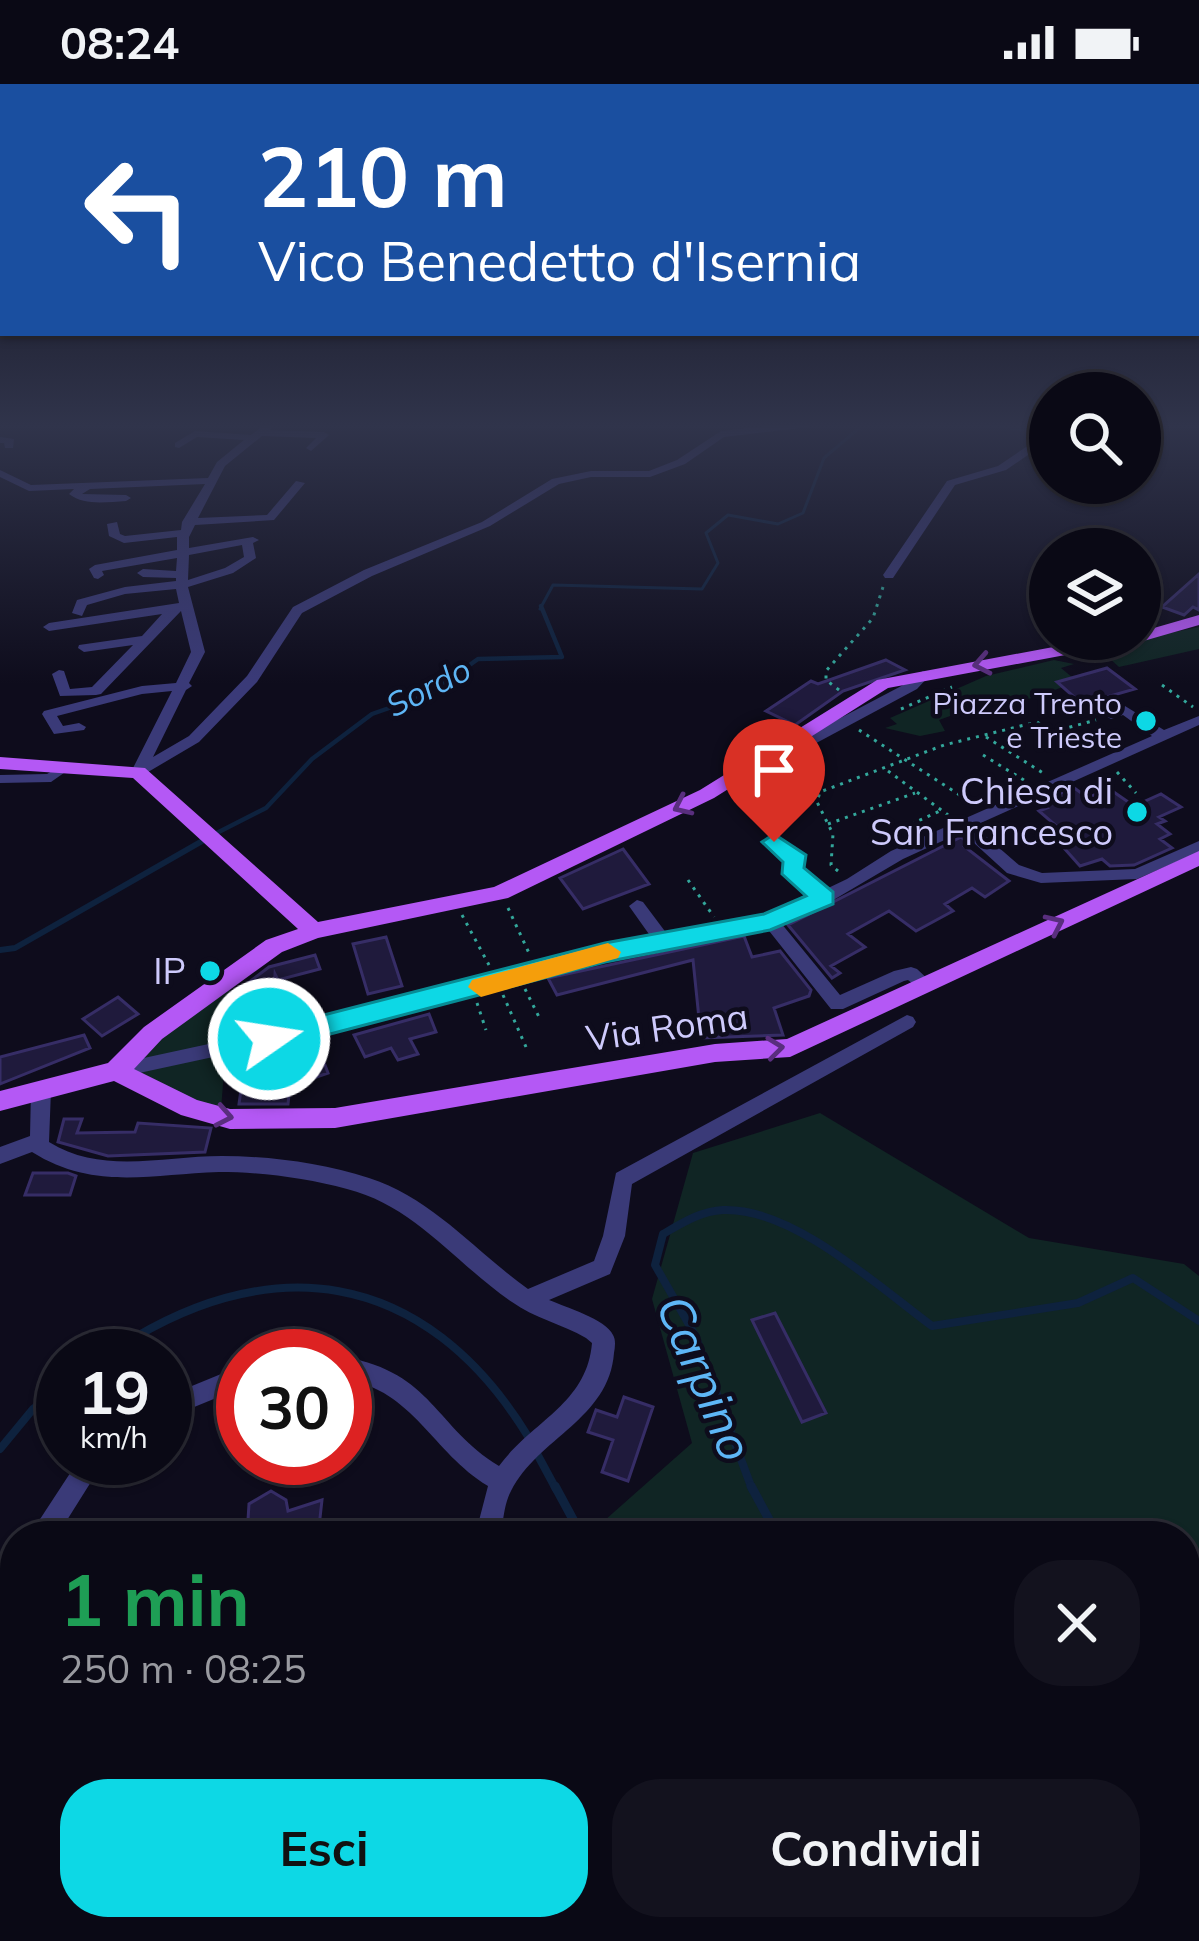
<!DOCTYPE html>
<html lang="it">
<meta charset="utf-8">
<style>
body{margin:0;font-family:Mulish,sans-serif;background:#13121e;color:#f1f3f6;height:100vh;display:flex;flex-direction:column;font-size:45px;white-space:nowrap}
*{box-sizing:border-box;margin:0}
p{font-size:39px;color:#999aa0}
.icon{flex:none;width:66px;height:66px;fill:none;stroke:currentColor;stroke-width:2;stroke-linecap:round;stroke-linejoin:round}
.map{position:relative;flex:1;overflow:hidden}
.sheet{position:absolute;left:0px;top:1437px;width:1200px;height:420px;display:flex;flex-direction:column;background:#0a0915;border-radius:48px 48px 0 0;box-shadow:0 3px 9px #0004,0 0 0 3px #2a2a34}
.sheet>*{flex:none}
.top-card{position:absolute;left:0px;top:0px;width:1200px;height:252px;box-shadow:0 3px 9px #0004,0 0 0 3px #2a2a34;background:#1a4fa0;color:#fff;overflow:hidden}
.fabs{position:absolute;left:1029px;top:288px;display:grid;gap:24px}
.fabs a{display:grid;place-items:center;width:132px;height:132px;border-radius:50%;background:#0a0915;box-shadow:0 3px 9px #0004,0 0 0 3px #2a2a34;font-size:60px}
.speed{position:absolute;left:36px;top:1245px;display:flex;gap:24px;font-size:60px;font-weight:700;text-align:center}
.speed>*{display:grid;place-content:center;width:156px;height:156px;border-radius:50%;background:#0a0915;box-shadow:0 3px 9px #0004,0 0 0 3px #2a2a34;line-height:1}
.speed small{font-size:30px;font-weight:400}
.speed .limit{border:18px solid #d22;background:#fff;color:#111}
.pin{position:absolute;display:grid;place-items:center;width:102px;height:102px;color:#fff;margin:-123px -51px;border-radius:50% 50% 50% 0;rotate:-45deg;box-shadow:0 0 12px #0007}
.pin .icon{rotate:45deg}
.me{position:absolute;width:132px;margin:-66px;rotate:77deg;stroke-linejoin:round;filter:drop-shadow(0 0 9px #0008)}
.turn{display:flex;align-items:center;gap:42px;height:252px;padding:0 60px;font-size:54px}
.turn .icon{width:156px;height:156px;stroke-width:2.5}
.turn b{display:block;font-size:84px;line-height:102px}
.round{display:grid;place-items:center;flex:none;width:126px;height:126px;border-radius:48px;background:#13121e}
.headline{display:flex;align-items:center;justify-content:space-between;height:204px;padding:0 60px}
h1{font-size:72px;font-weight:700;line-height:90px;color:#1e9e55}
.cta{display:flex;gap:24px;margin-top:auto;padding:24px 60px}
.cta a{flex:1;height:138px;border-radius:48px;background:#0dd8e5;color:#111;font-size:48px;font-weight:700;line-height:138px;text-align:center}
.cta a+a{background:#13121e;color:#f1f3f6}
.status{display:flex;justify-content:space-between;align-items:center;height:84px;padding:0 60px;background:#0a0915;direction:ltr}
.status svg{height:33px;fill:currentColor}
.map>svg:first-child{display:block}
.green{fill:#102524}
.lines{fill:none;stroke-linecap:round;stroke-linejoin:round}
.stream-far4{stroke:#0e223e;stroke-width:3}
.stream-far3{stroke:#0e223e;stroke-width:4.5}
.stream-far2{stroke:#0e223e;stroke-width:6}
.stream-far1{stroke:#0e223e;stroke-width:8}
.stream{stroke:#0e223e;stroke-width:9}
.building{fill:#1f1a3c;stroke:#362d66;stroke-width:3}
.path{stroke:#33a79b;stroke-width:3;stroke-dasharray:3 6;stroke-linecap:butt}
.minor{fill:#3a3a78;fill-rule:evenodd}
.major{fill:#b458f5;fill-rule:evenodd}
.oneway{stroke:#592e7e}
.route{fill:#0dd8e5;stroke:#088c95;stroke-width:3}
.slow{fill:#f59e0b}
.poi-dot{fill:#0dd8e5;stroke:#0e0c1c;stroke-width:4.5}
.labels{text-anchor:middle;stroke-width:9;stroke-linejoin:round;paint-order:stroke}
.far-poi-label{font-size:30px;fill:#cecafc;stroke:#0e0c1c;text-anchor:end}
.far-water-label{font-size:33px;font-style:italic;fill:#5eb6f6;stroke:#0e0c1c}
.poi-label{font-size:36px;fill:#cecafc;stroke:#0e0c1c;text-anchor:end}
.street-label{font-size:36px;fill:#cecafc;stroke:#0e0c1c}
.near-water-label{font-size:48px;font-style:italic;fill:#5eb6f6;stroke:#0e0c1c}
</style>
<div class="status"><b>08:24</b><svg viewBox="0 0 49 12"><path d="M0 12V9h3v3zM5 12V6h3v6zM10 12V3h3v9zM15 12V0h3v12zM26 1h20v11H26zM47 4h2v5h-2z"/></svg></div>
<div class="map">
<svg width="1199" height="1857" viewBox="0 0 1199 1857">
<rect width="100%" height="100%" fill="#0e0c1c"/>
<path class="green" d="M1199 543V565L1119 583 1098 564Z
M1054 576 1074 580 1061 584 1073 594 1058 598 1063 603 1011 621 1000 614 939 636 945 647 920 652 885 644 897 640 890 634 986 592Z
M231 895 221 1026 201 1023 139 990 140 970Z
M820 1029 1029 1154 1184 1180 1199 1192V1857H654L642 1842H1185V1452H587L692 1359 652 1215 693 1069Z"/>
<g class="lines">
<path class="stream-far4" d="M970 340 1050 348
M540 525 553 501 702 505 718 479 706 449 728 431 778 440 803 429 824 374 864 340"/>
<path class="stream-far3" d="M205 755 266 724 312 675 372 630 429 610 478 575 562 573 541 522"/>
<path class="stream-far2" d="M0 866 15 864 211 752"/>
<path class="stream-far1" d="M106 1272C267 1161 425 1183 529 1354
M0 1365 33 1325 63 1303
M535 1366 556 1405
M752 1405 695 1251 655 1181 663 1150C682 1139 701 1127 723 1126 792 1123 879 1203 932 1242L1078 1219 1133 1194 1199 1237"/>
<path class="stream" d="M555 1402 582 1452
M751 1402 778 1452"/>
</g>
<path class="building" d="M1199 490V526L1193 523 1184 531 1162 523Z
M886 576 905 586 843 607 795 641 766 627 811 597 818 600Z
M1107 584 1135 605 1082 620 1057 598Z
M1073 703 1088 714 1108 704 1134 722 1161 710 1181 723 1159 733 1165 737 1157 740 1170 750 1160 755 1172 764 1134 781 1110 782 1102 775 1080 782 1064 764 1076 759 1039 727 1047 724 1041 719Z
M961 753 970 761 965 763 1009 797 985 813 972 804 945 820 953 827 916 847 889 827 848 850 865 863 831 882 840 889 832 894 788 841Z
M623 765 649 800 583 825 560 794Z
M744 852 752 873 780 867 811 906 809 912 774 924 783 951 701 954 693 876 557 911 548 894Z
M386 853 402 902 368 910 353 860Z
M315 871 320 885 278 896 275 890 272 929 254 934 245 901 269 883Z
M118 913 138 930 102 952 83 935Z
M429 930 436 948 410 955 418 970 398 976 391 964 365 973 354 951Z
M84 951 90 964 0 1000V973Z
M316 957 328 989 290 1002 288 1020H239L246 970 269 968 268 978 304 967 302 961Z
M64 1035H82L77 1049 135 1048 138 1039 211 1044 205 1068 108 1072 58 1058Z
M33 1089H68L76 1092 70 1111H25Z
M775 1229 826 1329 802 1338 752 1236Z
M624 1313 653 1323 628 1397 602 1388 613 1356 588 1348 596 1326 617 1333Z
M271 1407 286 1416 288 1427 322 1416 318 1452H247L249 1420Z"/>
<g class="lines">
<path class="path" d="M1162 601 1193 623
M839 606 826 596V587L873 534 883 503
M901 625 952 603
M859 646 972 719
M986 653 1043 689
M983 671 1027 698
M888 687 948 731
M1117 688 1136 709
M828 740 915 709
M903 744 940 727
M838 787 831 781 833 750 817 718 820 708 944 661 1037 638 1052 648 1096 636
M688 796 714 833
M508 824 529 869
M462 831 489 881
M525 905 540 935
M503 911 526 963
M477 919 486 946"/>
<path class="minor" d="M265 340H276L269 346 324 348 329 351 311 367 306 364 316 354 262 352 225 382 198 434 267 431 296 397 305 399 274 436 195 441 189 453V464L253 453 259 456 253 459 256 474 233 489 188 503 205 568 189 599 192 602 186 606 153 673 189 652 247 592 293 523 364 486 482 438 552 395 591 387H649L677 376 721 347 784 340H814L809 343 724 353 685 380 650 393H591L559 400 490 442 372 492 302 529 257 598 199 658 143 691H133L131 688 172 607 142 610 57 632 63 642 79 639 86 643 84 646 54 650 42 630 44 627 142 602 176 599 191 568 181 527 101 610 96 611 60 612 52 590 59 586 64 587 70 605 92 603 133 561 84 568 78 564 79 561 142 552 162 530 49 547 43 543 49 539 179 519 176 505 125 510 87 521 82 532 72 529 77 516 125 503 176 497V494L143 493 137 489 143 485 176 487 177 474 102 487 104 491 98 495 94 494 89 485 95 481 177 466V453L124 459 109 452 107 440 117 438 120 450 125 452 181 446 182 438 205 400 90 405 82 410 126 411 131 414 126 417C106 418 85 422 69 410L74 405 29 407 0 393V386L31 401 208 394 217 378 244 356 197 353 179 364 175 363V359L195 347 251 351ZM242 461 244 473 225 484 188 496 189 471Z
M1027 340H1037L1038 364 1006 386 955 401 893 494H885L883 491 947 397 998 382 1029 361Z
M0 353 14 355 13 364H5L4 359H0Z
M923 587 930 591 917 605 794 671 789 672 782 668 812 649 821 631H831V639L907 599Z
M1125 622 1164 646 1199 632V641L974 742 1019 781 1042 789 1135 785 1199 757V768L1137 795 1041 799 1007 789 962 748 903 775 830 818 781 839 840 911 894 887 911 883 917 885 933 900 930 904H918L908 896 904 897 843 925H831L766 843 605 874 375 938 116 994 109 992 107 987 109 982 116 980 375 924 605 862 651 853 629 822 637 816 643 818 667 850 766 832 811 812 784 789 782 785 788 778 766 758 768 754H780L803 773 805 777 799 784 824 806 847 795 891 767 1152 652 1123 631 1111 635 1104 631Z
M64 680 71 684 51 698 0 699V691L47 690Z
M907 931 913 933 916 938 913 943 632 1100 625 1152 610 1190 549 1216C565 1223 606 1235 613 1251 616 1256 615 1263 614 1269 609 1335 538 1354 511 1407 504 1420 503 1438 501 1452H475L488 1402C432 1368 414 1307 345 1295V1273C433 1289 435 1343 499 1382 532 1337 587 1320 592 1259L586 1254C562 1240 534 1234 512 1218 456 1180 415 1122 347 1105 306 1094 261 1088 219 1088 151 1090 94 1107 32 1068L0 1080V1063L30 1052 31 1006 34 1001H48L51 1006 49 1058C102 1091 163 1072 222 1072 270 1072 322 1079 369 1094 432 1114 475 1167 528 1205L594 1177 603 1152 616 1089Z
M243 1281V1303L165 1335V1313Z
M80 1374H106L57 1452H29Z
M15 1483C15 1502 21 1526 0 1534 0 1515 0 1492 15 1483Z
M15 1723V1753L0 1760V1730Z
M161 1842H191L194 1857H164Z
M373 1842H410L419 1857H382Z
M521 1842H553L559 1857H527Z"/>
<path class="major" d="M1199 531V541L1140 558 1133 555H1140V548Z
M1096 555H1133L1124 560 888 604 714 714 508 814 318 854 282 868 162 955 134 985 197 1016 230 1025 335 1024 715 960 787 955 1199 767V782L790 973 715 978 335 1044 230 1045 181 1031 114 997 0 1027V1007L108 979 144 943 266 856 298 845 133 694 0 685V673L145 684 318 838 494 803 700 706 877 596Z"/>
</g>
<defs><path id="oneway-chevron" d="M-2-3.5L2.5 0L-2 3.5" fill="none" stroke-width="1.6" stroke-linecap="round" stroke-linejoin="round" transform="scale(3)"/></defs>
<g class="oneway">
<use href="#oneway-chevron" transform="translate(982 580) rotate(169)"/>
<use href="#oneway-chevron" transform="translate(682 722) rotate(155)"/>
<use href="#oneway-chevron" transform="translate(1055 840) rotate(-25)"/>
<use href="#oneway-chevron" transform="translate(775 964) rotate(-7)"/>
<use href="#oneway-chevron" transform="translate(224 1032) rotate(11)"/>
</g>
<linearGradient id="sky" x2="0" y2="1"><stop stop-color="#08070f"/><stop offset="0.57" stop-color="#30344b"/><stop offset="1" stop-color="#30344b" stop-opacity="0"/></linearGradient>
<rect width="1199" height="600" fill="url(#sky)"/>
<path class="route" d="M774 750 806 771 804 784 833 808V820L770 846 605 878 269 966 255 955 269 945 605 859 764 830 806 812 782 790 783 778 762 758Z"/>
<path class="slow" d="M608 859 621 868 618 874 481 913 468 903 472 896Z"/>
<g class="poi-dot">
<circle cx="1146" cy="637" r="12"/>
<circle cx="1137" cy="728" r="12"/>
<circle cx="210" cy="887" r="12"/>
</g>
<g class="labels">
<g class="far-poi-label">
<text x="1122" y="630">Piazza Trento<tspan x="1122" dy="34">e Trieste</tspan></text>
</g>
<g class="far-water-label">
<text transform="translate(428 603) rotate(-27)" y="12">Sordo</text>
</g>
<g class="poi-label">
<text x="1113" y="720">Chiesa di<tspan x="1113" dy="41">San Francesco</tspan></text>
<text x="186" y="900">IP</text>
</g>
<g class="street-label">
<text transform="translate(667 943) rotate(-8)" y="13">Via Roma</text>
</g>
<g class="near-water-label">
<text transform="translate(705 1294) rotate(67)" y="17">Carpino</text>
</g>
</g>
</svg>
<div class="fabs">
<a><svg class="icon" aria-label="search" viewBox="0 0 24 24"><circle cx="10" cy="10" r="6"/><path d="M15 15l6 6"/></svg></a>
<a><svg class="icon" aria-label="layers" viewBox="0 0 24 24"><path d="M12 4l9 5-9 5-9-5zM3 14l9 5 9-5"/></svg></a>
</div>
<div class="speed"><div>19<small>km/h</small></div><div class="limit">30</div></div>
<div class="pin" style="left:774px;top:758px;background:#d93025"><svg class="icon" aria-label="arrive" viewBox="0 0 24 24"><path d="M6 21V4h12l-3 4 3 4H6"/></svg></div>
<svg class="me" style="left:269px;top:955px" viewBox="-20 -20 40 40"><circle r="17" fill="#0dd8e5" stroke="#fff" stroke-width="3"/><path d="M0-11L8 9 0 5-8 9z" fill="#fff"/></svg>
<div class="top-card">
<div class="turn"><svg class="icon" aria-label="left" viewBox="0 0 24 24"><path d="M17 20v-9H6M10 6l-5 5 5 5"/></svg><div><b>210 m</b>Vico Benedetto d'Isernia</div></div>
</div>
<section class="sheet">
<div class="headline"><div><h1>1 min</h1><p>250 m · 08:25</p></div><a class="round"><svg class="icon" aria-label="close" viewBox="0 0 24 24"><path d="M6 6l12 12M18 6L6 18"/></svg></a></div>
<div class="cta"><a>Esci</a><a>Condividi</a></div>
</section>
</div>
